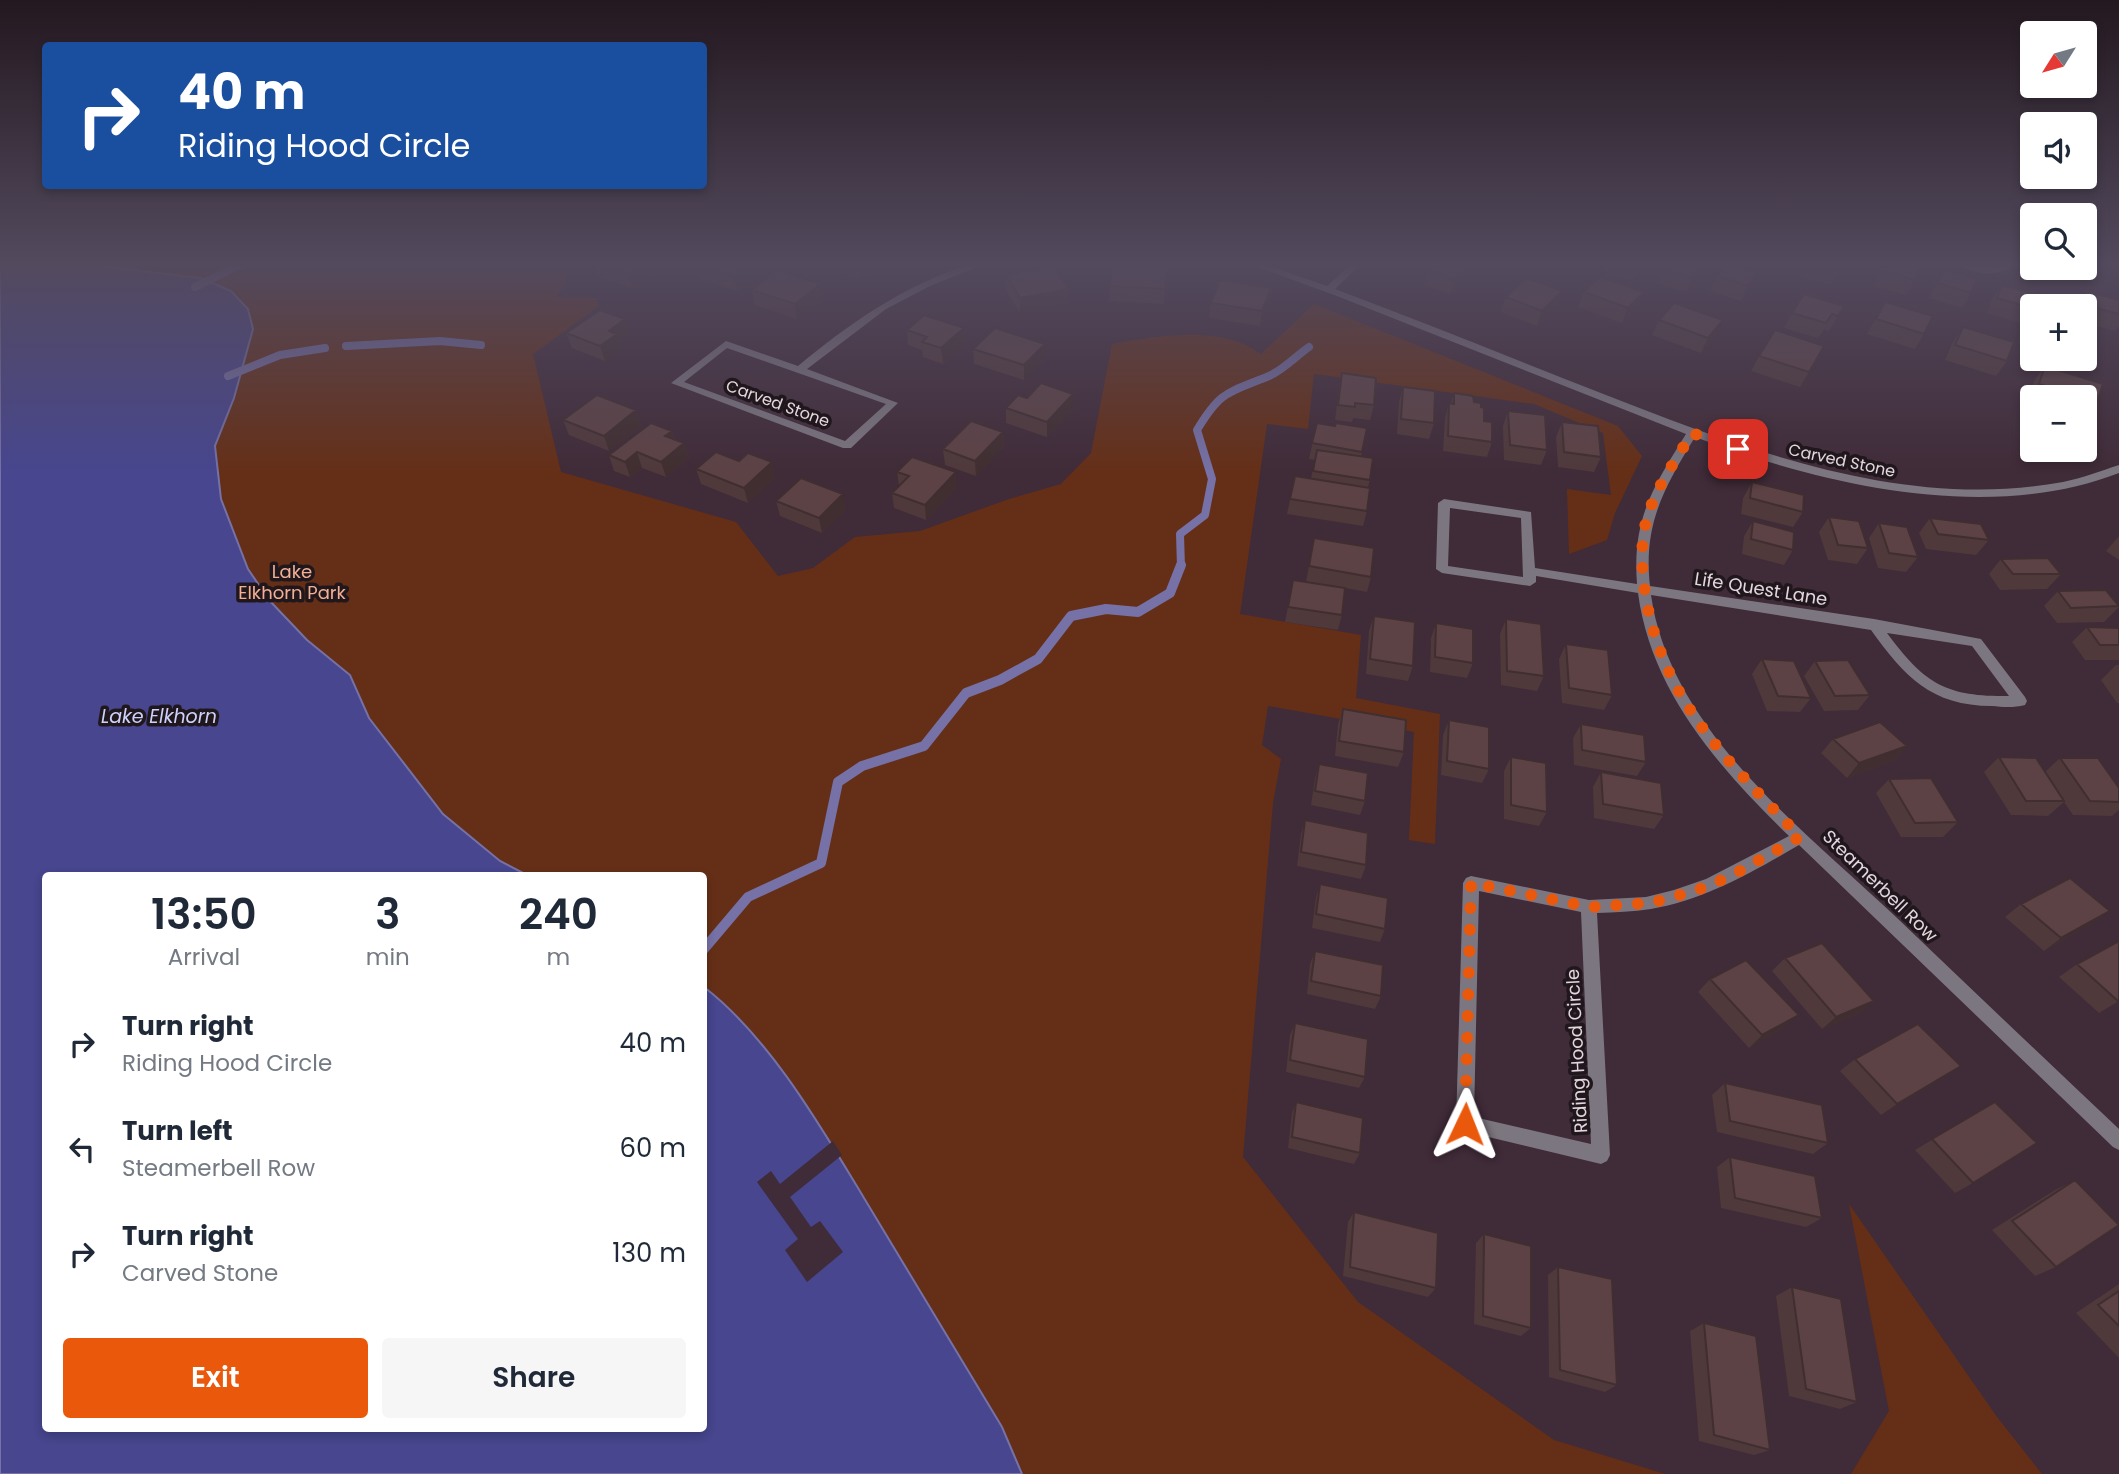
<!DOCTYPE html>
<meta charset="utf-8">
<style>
body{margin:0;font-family:Poppins,sans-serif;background:#f6f6f7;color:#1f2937;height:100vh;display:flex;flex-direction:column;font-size:26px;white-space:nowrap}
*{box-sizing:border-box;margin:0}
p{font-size:23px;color:#747a83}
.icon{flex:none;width:38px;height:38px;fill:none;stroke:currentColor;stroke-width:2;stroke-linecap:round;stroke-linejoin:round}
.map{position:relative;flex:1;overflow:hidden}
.details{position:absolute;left:42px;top:872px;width:665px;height:560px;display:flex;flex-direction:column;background:#fff;border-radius:7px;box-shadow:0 4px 10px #0003}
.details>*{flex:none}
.guide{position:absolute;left:42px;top:42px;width:665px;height:147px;border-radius:7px;box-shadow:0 4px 10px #0003;background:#1a4fa0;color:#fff;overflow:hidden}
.needle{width:46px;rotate:233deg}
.tools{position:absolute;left:2020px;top:21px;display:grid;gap:14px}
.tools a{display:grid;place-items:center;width:77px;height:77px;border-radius:7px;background:#fff;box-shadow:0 4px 10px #0003;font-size:35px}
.pin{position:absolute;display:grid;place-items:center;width:60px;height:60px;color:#fff;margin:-30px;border-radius:14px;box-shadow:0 4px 10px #0006}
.me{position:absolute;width:77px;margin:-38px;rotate:2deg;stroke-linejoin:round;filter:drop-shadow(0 0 5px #0008)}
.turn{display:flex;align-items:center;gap:24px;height:147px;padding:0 21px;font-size:32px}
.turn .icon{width:91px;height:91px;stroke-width:2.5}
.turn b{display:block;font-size:49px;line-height:60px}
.eta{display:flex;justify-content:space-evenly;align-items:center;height:119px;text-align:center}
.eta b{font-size:42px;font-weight:600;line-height:49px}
.primary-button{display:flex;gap:14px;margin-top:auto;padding:14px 21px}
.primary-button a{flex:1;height:80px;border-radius:7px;background:#ea580c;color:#fff;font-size:28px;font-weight:600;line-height:80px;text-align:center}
.primary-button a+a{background:#f6f6f7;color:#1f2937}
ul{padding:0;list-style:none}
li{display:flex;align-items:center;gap:21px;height:105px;padding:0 21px}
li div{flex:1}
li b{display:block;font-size:26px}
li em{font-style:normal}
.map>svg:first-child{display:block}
.green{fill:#652f17;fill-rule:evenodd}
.water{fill:#47468e;stroke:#7671a6;stroke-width:2}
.pier{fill:#402b38}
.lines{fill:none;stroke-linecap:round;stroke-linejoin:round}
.stream-far1{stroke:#7671a6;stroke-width:8}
.stream{stroke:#7671a6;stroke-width:10}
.minor{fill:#7c7680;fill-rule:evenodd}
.wall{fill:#4f393b}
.shaded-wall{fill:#402e30}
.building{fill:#5c4245;stroke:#402e30;stroke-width:2}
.route{stroke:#ea580c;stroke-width:12;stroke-dasharray:0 21.6}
.labels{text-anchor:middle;stroke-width:7;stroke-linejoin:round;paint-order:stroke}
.far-street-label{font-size:16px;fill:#e4d6de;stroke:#20171d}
.park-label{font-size:18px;fill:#f3af94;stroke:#20171d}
.street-label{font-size:18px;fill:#e4d6de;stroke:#20171d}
.water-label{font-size:19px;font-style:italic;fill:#cdd1fb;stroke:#20171d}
</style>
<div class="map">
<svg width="2119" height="1474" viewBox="0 0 2119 1474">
<rect width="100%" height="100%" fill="#402b38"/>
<path class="green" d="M0 265H573L557 297 597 298 599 306 533 354 561 472 736 522 778 576 813 568 855 537 920 531 1009 499 1061 484 1091 453 1112 344C1159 336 1220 324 1261 354L1314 304 1618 426 1642 456 1615 513 1607 540 1569 554 1567 489 1611 495 1603 433 1534 404 1314 374 1308 429 1267 424 1240 614 1361 635 1356 698 1440 714 1435 844 1409 840 1414 732 1268 706 1262 745 1281 759 1273 803 1243 1157 1358 1302 1554 1440 1665 1474H0ZM46 875H704V1428H46Z
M1849 1204 1997 1417 2042 1474H1851L1889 1411Z"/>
<path class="water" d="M0 265H91L201 278 231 291 248 309 253 329 234 398 215 446 221 499 248 569 269 600 307 640 350 675 369 718 443 814 500 861 527 875H46V1428H704V987C770 1038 821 1127 864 1198 910 1274 956 1351 1002 1427L1022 1474H0Z"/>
<path class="pier" d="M833 1141 842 1155 790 1197 811 1227 820 1221 843 1252 807 1282 785 1250 798 1239 757 1182 771 1171 780 1184Z"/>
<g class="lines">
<path class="stream-far1" d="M195 287 240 265
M346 346 440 341 481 345
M228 376 280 355 325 348
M1181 567 1180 534 1205 515 1212 479 1197 430C1221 390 1228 393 1269 376 1283 370 1296 356 1309 347"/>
<path class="stream" d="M704 949 748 897 821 863 838 782 862 766 924 746 966 693 1000 680 1038 659 1071 616 1106 609 1138 612 1170 593 1181 565"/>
<path class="minor" d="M968 265H982L930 286 886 309 807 369 898 403 851 448H843L671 383 726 341 798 366C850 323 903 286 968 265ZM727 348 886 404 845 441 684 382Z
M1252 265H1267L1327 286 1350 265H1360L1335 289C1426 323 1516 360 1606 395 1750 451 1906 511 2063 482 2083 478 2100 471 2119 465V473C1987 524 1823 485 1695 437 1664 488 1643 524 1650 586L1874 619 1981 639 2025 697 2027 701 2025 705C2014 708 2002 707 1992 706 1931 706 1904 676 1871 630L1651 595C1670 730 1803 829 1896 917 1970 988 2044 1058 2119 1129V1150L2113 1147 1799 845C1753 872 1704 900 1651 909 1633 912 1615 912 1597 913L1610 1155 1607 1161 1601 1164 1459 1130 1456 1124 1463 883 1466 878 1471 876 1589 900 1646 897 1674 890 1706 879 1789 836C1720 769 1651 692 1638 593L1536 576V582L1530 586 1442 573 1436 569 1438 503 1444 499 1531 512 1535 568 1637 584C1632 519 1653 487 1686 434L1337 296ZM1450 508 1521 518 1523 577 1448 566ZM1887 633 1972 646 2009 696C1945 697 1924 683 1887 633ZM1479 891 1581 912 1591 1144 1474 1117Z
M1960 265 1993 267 2014 265C1999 277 1975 275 1960 265Z"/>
</g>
<path class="wall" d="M594 265H665L632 288 598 277Z
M697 265H753L756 277 737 291 700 279Z
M832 265H878L861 279 833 270Z
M1429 265H1473L1470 275 1450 294 1424 284Z
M1606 265H1643L1633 281 1604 271Z
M1701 265 1695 279 1686 292 1656 283 1662 268Z
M1742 265H1771L1766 273Z
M1806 265H1842L1831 285 1800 276Z
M1884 265H1916L1915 280 1906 295 1874 286Z
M1167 266 1164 304 1109 301 1110 286Z
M1944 270 1971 293 1962 308 1929 298 1935 285Z
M1757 272 1750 287 1741 301 1710 291 1717 276Z
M1006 275 1068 303 1020 313 1006 290Z
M2002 285 2031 308 2021 323 1987 313 1992 299Z
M752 290 823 299 797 319 755 305Z
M2086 291 2119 300V326L2115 331 2092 325 2090 333 2084 340V306H2075Z
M1584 292H1644L1637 307 1622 323 1578 307Z
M1506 297 1556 306 1537 326 1501 312Z
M1885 302 1924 334 1915 349 1867 334Z
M1211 303H1269L1260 326 1209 318Z
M1844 306 1829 331 1824 329 1818 338 1784 328 1792 313Z
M625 319 630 334 619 342 622 349 605 361 572 348 566 333Z
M1659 320 1716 335 1701 353 1652 335Z
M1963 327 2007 361 1996 376 1945 360 1953 342Z
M907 330 965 343 943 364 923 357 922 350 908 345Z
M1824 346 1800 387 1751 371 1759 356Z
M973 349 1045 359 1024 380 974 364Z
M2045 366 2097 402 2085 418 2084 397H2032V401L2028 399 2034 381Z
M1342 373 1374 405 1370 420 1353 418 1352 422 1335 420 1339 389Z
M1403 387 1434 423 1429 439 1397 434 1399 402Z
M1454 393 1474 402 1481 407 1484 421 1492 442 1487 457 1443 451 1445 418 1449 403H1451Z
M1073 394V409L1047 437 1006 423V408L1027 398Z
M636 410 641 426 609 451 569 435 563 420Z
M1508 411 1547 450 1541 465 1504 460 1503 426Z
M1562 422 1601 457 1594 472 1558 467 1556 437Z
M1317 423 1335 426 1367 428 1361 457 1370 480 1368 487 1367 511 1363 526 1287 514 1295 476 1311 478 1315 460 1309 459Z
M672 431 675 439 684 443 689 458 666 477 642 468 630 477 614 471 609 455Z
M1003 432 1004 447 976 476 945 465 943 449Z
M739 461 772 462 775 478 748 503 701 484 696 469Z
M897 472 957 488 926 520 894 508 892 493 899 486Z
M1752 482 1803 512 1793 527 1741 514 1743 498Z
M776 501 846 510 822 533 780 516Z
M1829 517 1868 548 1857 564 1828 560 1819 532Z
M1930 518 1989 540 1976 555 1926 549 1919 533Z
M1753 521 1793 550 1784 565 1742 554 1744 536Z
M1879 523 1918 557 1906 572 1878 568 1869 538Z
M2119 536V560L2106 551Z
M1314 538 1371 577 1367 592 1345 588 1342 615 1338 630 1285 622 1293 580 1306 582Z
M2001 559 2061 574 2047 589 2000 590 1989 574Z
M2058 591 2119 607 2104 622 2057 623 2044 606Z
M1374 616 1413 666 1408 681 1366 674 1369 631Z
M1506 619 1544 676 1537 691 1501 685 1500 634Z
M1436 623 1473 663 1467 678 1430 672 1431 638Z
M2087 627 2119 628V660H2085L2072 642Z
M1566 644 1612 695 1604 710 1562 703 1559 659Z
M1762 659 1811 698 1800 712 1767 711 1752 674Z
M1815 661 1870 695 1858 710 1824 711 1804 676Z
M2116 665H2119V703H2117L2101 680Z
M1343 709 1404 752 1398 767 1335 756 1338 724Z
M1449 720 1489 769 1482 783 1441 775 1443 735Z
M1581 724 1646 762 1637 776 1574 765 1573 738Z
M1833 739 1907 746 1894 761 1847 778 1821 753Z
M1511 757 1547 812 1539 826 1504 819V771Z
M1999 757 2045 772 2060 758 2119 788V810L2112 816 2073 815 2064 802 2048 816 2011 815 1984 772Z
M1319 764 1365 801 1360 815 1311 805 1315 778Z
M1601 772 1664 815 1654 829 1594 818 1593 787Z
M1889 779 1958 822 1943 837H1901L1876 793Z
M1305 820 1366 865 1361 879 1297 866 1301 834Z
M1320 884 1385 929 1380 942 1312 928 1316 897Z
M2021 904 2110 911 2091 924 2044 951 2005 917Z
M2119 941V1001L2099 1013 2059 977 2077 964Z
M1315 951 1381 996 1375 1009 1307 994 1310 964Z
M1785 958 1874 1001 1859 1014 1822 1029 1772 971Z
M1710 979 1785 1027 1749 1048 1698 992Z
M1295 1023 1365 1077 1359 1088 1286 1072 1290 1035Z
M1855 1059 1961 1066 1944 1078 1881 1115 1840 1071Z
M1725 1083 1828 1143 1813 1154 1717 1132 1712 1095Z
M1296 1102 1360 1153 1354 1164 1288 1148 1292 1113Z
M1995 1102 1973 1183 1955 1193 1915 1150Z
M1730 1157 1822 1218 1806 1227 1721 1208 1717 1167Z
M2075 1180 2056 1267 2035 1276 1992 1230 2055 1190Z
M1354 1212 1436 1288 1428 1297 1343 1276 1348 1222Z
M1484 1234 1531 1328 1521 1336 1474 1324 1476 1243Z
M1558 1267 1617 1385 1605 1392 1549 1377 1548 1275Z
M2119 1284V1358L2076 1313Z
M1792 1287 1857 1402 1840 1409 1789 1396 1776 1296Z
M1704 1323 1770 1450 1754 1455 1699 1441 1690 1331Z"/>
<path class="shaded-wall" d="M639 265H665L632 288 627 273Z
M748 265H753L756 277 737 291 733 276Z
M859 265H878L861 279Z
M1469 265H1473L1470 275 1450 294 1454 279Z
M1643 265 1642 267 1633 281 1639 266Z
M1701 265 1695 279 1686 292 1692 278Z
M1757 272 1750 287 1741 301 1748 286Z
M820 284 823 299 797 319 795 304Z
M1271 288 1269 303 1260 326 1262 311Z
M1068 289V303L1020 313V298Z
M1562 291 1556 306 1537 326 1542 311Z
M1644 292 1637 307 1622 323 1628 308Z
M625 319 630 334 619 342 622 349 605 361 600 346 609 331Z
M1723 320 1716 335 1701 353 1708 338Z
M964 328 965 343 943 364 941 348Z
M1045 344V359L1024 380V365Z
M1073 394V409L1047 437V422Z
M636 410 641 426 609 451 604 436Z
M672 431 677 446 665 436Z
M1003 432 1004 447 976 476 975 461Z
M684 443 689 458 666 477 661 462Z
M637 452 642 468 630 477 625 462Z
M772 462 775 478 748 503 744 488Z
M956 472 957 488 926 520 925 505Z
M843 494 846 510 822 533 819 518Z
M1907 746 1894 761 1847 778 1859 763Z
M2110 911 2091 924 2044 951 2061 938Z
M1874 1001 1859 1014 1822 1029 1836 1017Z
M1799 1015 1785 1027 1749 1048 1762 1035Z
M1961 1066 1944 1078 1881 1115 1897 1104Z"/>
<path class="building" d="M603 265H639L627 273Z
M700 265H748L733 276Z
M1112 265 1167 266 1165 289 1110 286Z
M1433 265H1469L1454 279 1428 269Z
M1664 265H1701L1692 278 1662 268Z
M1725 265H1734L1757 272 1748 286 1717 276Z
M1823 265H1842L1839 270Z
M1885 265H1916L1921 267 1915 280 1883 271Z
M1053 266 1068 289 1020 298 1006 275Z
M777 270 820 284 795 304 752 290Z
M1944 270 1977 279 1971 293 1938 283Z
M1600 277 1644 292 1628 308 1584 292Z
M1526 278 1562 291 1542 311 1506 297Z
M1220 280 1271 288 1262 311 1211 303Z
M2002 285 2036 294 2031 308 1997 298Z
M2086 291 2119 300V314L2082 304Z
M1804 294 1844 306 1838 316 1832 314 1826 323 1792 313Z
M1885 302 1933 316 1924 334 1876 319Z
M1674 303 1723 320 1708 338 1659 320Z
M600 310 625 319 609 331 617 334 600 346 566 333Z
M2084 313 2094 316 2090 333 2084 331Z
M924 315 964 328 941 348 922 342 927 337 907 330Z
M1963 327 2014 342 2007 361 1955 345Z
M995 328 1045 344 1024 365 973 349Z
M1775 330 1824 346 1809 372 1759 356Z
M2045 366 2103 384 2097 402 2084 398V397H2081L2039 384Z
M1342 373 1376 378 1374 405 1355 403V407L1338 405Z
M1041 383 1073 394 1047 422 1006 408 1018 395 1027 398Z
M1403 387 1435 391 1434 423 1401 419Z
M1454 393 1473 396 1474 402 1481 403V407L1484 408V421L1492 422V442L1448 436 1449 403 1454 404Z
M597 395 636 410 604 436 563 420Z
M1508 411 1545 415 1547 450 1510 445Z
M971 421 1003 432 975 461 943 449Z
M1562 422 1598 426 1601 457 1564 452Z
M651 423 672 431 665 436 684 443 661 462 637 452 625 462 609 455Z
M1317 423 1335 426 1336 423 1367 428 1362 452 1312 443Z
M1317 450 1373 458 1370 480 1313 471Z
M716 452 739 461 748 453 772 462 744 488 696 469Z
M912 457 956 472 925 505 892 493 909 476 897 472Z
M1295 476 1370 488 1367 511 1290 499Z
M801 478 843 494 819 518 776 501Z
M1752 482 1804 495 1803 512 1750 498Z
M1829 517 1859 521 1868 548 1838 545Z
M1930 518 1981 524 1989 540 1938 534Z
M1753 521 1794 532 1793 550 1751 539Z
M1879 523 1907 527 1918 557 1889 553Z
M1314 538 1374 548 1371 577 1309 566Z
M2048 558 2061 574H2013L2001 559Z
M1293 580 1345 588 1342 615 1288 607Z
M2106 590 2119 606 2071 608 2058 591Z
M1374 616 1415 622 1413 666 1370 659Z
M1506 619 1541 624 1544 676 1507 671Z
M1436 623 1473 629V663L1435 657Z
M2087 627 2119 628V645H2100Z
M1566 644 1608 650 1612 695 1569 688Z
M1762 659 1794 661 1811 698 1778 696Z
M1848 660 1870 695 1835 696 1815 661Z
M1343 709 1406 720 1404 752 1339 741Z
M1449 720 1489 727V769L1447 761Z
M1880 722 1907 746 1859 763 1833 739Z
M1581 724 1644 735 1646 762 1582 750Z
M1511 757 1546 763 1547 812 1511 805Z
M1999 757 2036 758 2064 801H2026Z
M2060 758H2098L2119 788V802L2090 801Z
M1319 764 1368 773 1365 801 1315 791Z
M1601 772 1661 783 1664 815 1603 804Z
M1931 778 1958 822 1915 823 1889 779Z
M1305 820 1368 833 1366 865 1301 852Z
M2070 878 2110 911 2061 938 2021 904Z
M1320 884 1388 898 1385 929 1316 914Z
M2119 941V1000L2118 1001 2077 964Z
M1822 943 1874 1001 1836 1017 1785 958Z
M1315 951 1383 965 1381 996 1311 981Z
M1746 960 1799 1015 1762 1035 1710 979Z
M1295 1023 1368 1039 1365 1077 1290 1060Z
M1918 1024 1961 1066 1897 1104 1855 1059Z
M1725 1083 1822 1105 1828 1143 1730 1121Z
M1296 1102 1363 1118 1360 1153 1292 1137Z
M1995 1102 2037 1143 1973 1183 1932 1139Z
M1730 1157 1815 1176 1822 1218 1735 1198Z
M2075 1180 2119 1225 2056 1267 2012 1221Z
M1354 1212 1438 1233 1436 1288 1350 1267Z
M1484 1234 1531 1246V1328L1483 1316Z
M1558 1267 1612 1279 1617 1385 1560 1370Z
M1792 1287 1841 1299 1857 1402 1806 1389Z
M2119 1291V1326L2098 1305Z
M1704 1323 1756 1336 1770 1450 1714 1435Z"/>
<linearGradient id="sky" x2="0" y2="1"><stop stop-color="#23181f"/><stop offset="0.56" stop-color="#534a5e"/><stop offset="1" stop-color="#534a5e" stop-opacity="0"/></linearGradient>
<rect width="2119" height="472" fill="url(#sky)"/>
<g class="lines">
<path class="route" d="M1465 1124 1471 883 1590 907 1651 903 1695 891 1731 876 1800 837C1733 766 1669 708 1648 609 1642 579 1639 548 1647 518 1656 487 1676 460 1692 433L1738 449"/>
</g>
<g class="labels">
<g class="far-street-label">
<text transform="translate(778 403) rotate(20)" y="6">Carved Stone</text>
<text transform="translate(1842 460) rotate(12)" y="6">Carved Stone</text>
</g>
<g class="park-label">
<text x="292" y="578">Lake<tspan x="292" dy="21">Elkhorn Park</tspan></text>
</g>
<g class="street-label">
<text transform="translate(1761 589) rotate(9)" y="6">Life Quest Lane</text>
<text transform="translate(1880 886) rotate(44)" y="6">Steamerbell Row</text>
<text transform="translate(1577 1051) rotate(-93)" y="6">Riding Hood Circle</text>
</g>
<g class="water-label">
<text x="159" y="723">Lake Elkhorn</text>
</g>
</g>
</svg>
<div class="tools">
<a><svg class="needle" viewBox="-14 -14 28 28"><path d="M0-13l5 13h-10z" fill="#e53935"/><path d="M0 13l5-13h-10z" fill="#747a83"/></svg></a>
<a><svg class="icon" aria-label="sound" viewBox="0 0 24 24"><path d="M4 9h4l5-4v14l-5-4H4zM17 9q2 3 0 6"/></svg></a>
<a><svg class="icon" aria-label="search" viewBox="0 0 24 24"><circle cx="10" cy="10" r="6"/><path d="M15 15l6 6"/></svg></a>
<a>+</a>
<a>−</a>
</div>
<div class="pin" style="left:1738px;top:449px;background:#d93025"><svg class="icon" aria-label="arrive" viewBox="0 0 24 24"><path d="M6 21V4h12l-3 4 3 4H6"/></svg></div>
<svg class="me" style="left:1465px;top:1124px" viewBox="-20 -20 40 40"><path d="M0-17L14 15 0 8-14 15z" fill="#ea580c" stroke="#fff" stroke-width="4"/></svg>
<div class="guide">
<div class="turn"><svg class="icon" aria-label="right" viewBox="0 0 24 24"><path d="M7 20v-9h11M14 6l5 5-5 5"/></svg><div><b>40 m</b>Riding Hood Circle</div></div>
</div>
<section class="details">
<div class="eta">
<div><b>13:50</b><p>Arrival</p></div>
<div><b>3</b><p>min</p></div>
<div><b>240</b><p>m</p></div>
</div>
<ul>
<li><svg class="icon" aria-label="right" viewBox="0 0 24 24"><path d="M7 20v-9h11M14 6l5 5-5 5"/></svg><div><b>Turn right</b><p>Riding Hood Circle</p></div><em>40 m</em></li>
<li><svg class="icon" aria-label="left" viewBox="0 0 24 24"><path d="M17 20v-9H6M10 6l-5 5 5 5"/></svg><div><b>Turn left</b><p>Steamerbell Row</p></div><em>60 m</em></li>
<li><svg class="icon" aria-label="right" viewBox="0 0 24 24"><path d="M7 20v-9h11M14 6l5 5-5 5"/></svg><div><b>Turn right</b><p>Carved Stone</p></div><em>130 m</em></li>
</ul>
<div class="primary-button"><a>Exit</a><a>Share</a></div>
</section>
</div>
